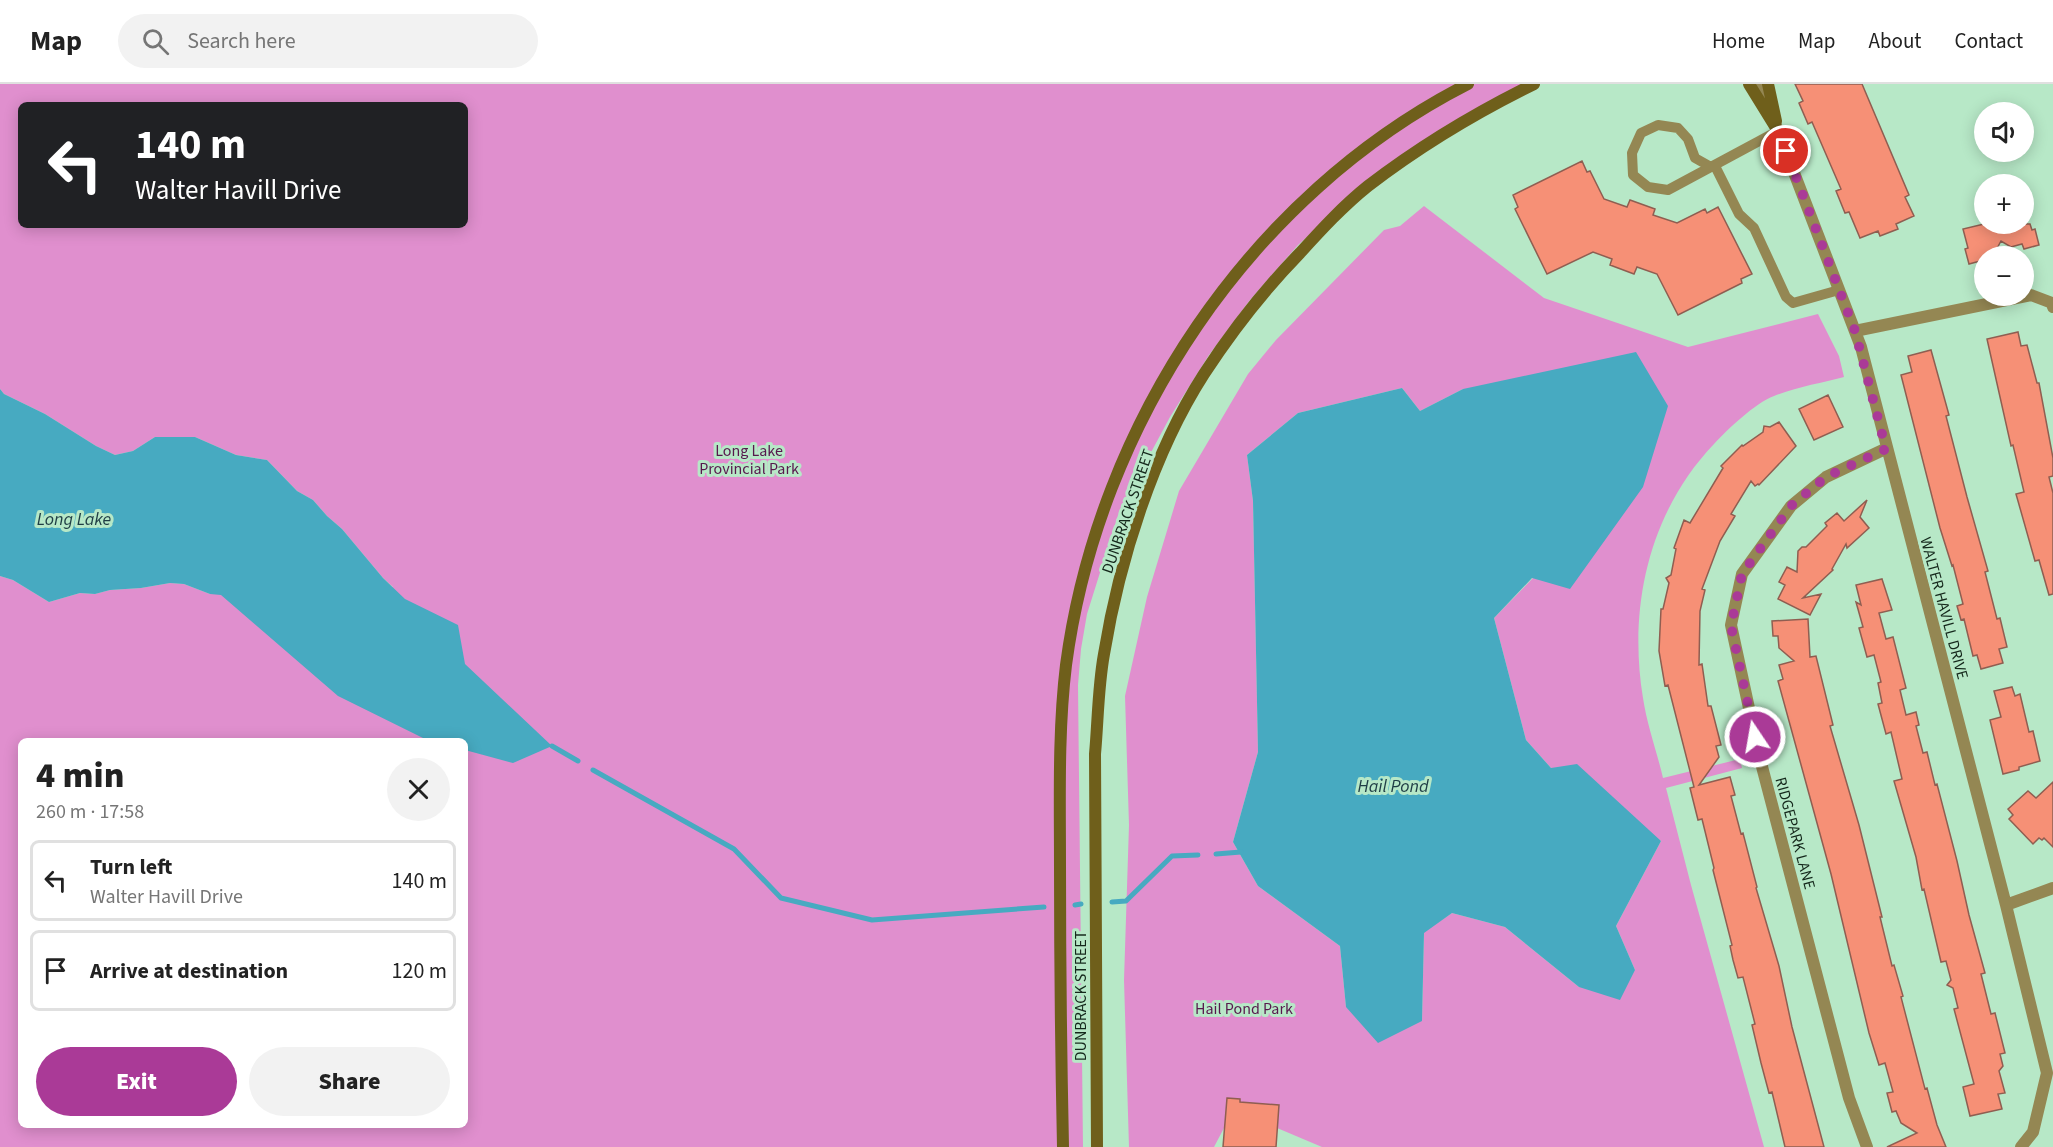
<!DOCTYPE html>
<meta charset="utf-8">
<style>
body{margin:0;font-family:"Source Sans 3",sans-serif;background:#f2f2f2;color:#222;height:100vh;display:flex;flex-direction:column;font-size:22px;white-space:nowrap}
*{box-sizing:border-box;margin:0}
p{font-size:20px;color:#767676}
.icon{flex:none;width:33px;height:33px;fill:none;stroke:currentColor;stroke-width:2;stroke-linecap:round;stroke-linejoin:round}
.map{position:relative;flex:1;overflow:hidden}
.side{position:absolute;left:18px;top:654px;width:450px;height:390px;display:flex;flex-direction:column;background:#fff;border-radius:9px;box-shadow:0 3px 15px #0003}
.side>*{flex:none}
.hud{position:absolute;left:18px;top:18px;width:450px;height:126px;border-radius:9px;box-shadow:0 3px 15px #0003;background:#202124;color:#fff;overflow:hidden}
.buttons{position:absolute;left:1974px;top:18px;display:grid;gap:12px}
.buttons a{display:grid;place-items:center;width:60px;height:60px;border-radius:50%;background:#fff;box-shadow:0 3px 15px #0003;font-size:30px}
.pin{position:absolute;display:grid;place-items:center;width:51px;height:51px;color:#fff;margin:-26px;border:3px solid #fff;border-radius:50%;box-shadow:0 2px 6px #0007}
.me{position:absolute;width:66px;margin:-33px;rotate:348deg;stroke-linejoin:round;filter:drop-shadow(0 0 4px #0008)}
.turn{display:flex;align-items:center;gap:21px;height:126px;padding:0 18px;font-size:27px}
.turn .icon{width:78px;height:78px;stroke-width:2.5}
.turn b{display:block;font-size:42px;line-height:51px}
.round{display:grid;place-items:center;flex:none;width:63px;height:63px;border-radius:32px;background:#f2f2f2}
.head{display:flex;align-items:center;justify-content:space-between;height:102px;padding:0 18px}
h1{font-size:36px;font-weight:800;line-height:45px}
.primary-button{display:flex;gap:12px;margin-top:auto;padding:12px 18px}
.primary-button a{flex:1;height:69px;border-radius:36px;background:#aa3a97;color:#fff;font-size:24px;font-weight:800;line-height:69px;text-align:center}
.primary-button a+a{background:#f2f2f2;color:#222}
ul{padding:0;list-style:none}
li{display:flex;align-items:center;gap:18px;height:81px;margin:0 12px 9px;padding:0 6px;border:3px solid #e0e0e0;border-radius:9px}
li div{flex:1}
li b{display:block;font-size:22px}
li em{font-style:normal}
header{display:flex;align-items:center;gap:36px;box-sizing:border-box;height:84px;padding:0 30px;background:#fff;border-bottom:2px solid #e0e0e0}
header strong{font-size:28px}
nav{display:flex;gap:33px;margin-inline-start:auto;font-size:21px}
.search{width:420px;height:54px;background:#f2f2f2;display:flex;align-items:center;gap:15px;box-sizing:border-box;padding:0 21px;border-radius:33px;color:#767676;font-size:22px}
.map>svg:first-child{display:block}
.green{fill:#e08fce;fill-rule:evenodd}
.water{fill:#47aac1}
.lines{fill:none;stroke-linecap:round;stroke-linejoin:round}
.stream{stroke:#47aac1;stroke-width:5}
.building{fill:#f69076;stroke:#8f5e51;stroke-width:1.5}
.lane{stroke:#948753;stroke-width:10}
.street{stroke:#948753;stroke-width:12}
.secondary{stroke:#6f5f1b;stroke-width:12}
.route{stroke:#aa3a97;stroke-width:10;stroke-dasharray:0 18}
.labels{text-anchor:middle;stroke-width:6;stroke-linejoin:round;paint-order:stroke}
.park-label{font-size:16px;fill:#57184d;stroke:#b7e8c7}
.street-label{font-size:16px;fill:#14271b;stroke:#b7e8c7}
.water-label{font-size:18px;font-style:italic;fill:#1f3d45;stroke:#b7e8c7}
</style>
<header>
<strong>Map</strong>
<div class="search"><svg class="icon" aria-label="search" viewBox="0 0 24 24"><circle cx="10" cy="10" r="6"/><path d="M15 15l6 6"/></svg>Search here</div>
<nav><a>Home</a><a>Map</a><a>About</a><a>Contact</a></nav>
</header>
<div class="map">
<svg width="2053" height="1063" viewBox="0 0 2053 1063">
<rect width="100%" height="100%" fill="#b7e8c7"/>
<path class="green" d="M0 0H1533L1370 96 1298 161 1250 216 1209 271 1170 333 1119 428 1087 530 1081 565 1078 601 1083 1063H0V492L13 496 49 518 80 509 95 510 110 506 141 504 170 499 184 500 210 510 393 503 383 494 342 445 327 432 313 416 297 407 267 376 236 371 195 353H155L133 367 115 371 96 362 45 330 4 310 0 305ZM21 21H465V141H21ZM21 657H465V1041H21Z
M1424 122 1544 214 1688 263 1818 230 1839 272 1844 293C1822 299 1796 303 1774 312 1755 319 1727 346 1714 360 1649 428 1628 523 1643 614 1647 641 1657 668 1663 694L1740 675 1742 684 1666 704 1691 801 1764 1063H1322L1263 1038 1224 1044 1214 1063H1129L1124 896 1129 741 1125 612 1147 513 1179 407 1248 290 1276 256 1384 146 1400 142ZM1402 304 1420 327 1463 305 1533 494 1494 534 1526 656 1551 684 1661 757 1616 842 1635 886 1579 903 1505 843 1452 829 1424 848 1422 937 1346 923 1340 862 1258 802 1233 758 1258 668 1253 417 1247 371 1298 329Z"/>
<path class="water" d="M1636 268 1668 322 1643 403 1570 505 1532 494 1494 534 1526 656 1551 684 1577 680 1661 757 1616 842 1635 886 1620 916 1579 903 1505 843 1452 829 1424 849 1422 937 1378 959 1346 923 1340 862 1258 802 1233 758 1258 668 1253 417 1247 371 1298 329 1402 304 1420 327 1463 305Z
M0 305 4 310 45 330 96 362 115 371 133 367 155 353H195L236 371 267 376 297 407 313 416 327 432 342 445 383 494 405 515 458 541 465 580 552 662 513 679 465 666V657H434L425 655 338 612 221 511 210 510 184 500 170 499 141 504 110 506 95 510 80 509 49 518 13 496 0 492Z"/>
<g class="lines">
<path class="stream" d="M552 662 578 677
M593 686 734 765 781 814 872 836 1044 823
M1216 770 1241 768
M1112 818 1126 817 1172 772 1198 771
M1075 821 1081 820"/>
</g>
<path class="building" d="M1795 0H1862L1909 111 1905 113 1914 132 1896 140 1898 145 1880 152 1878 147 1860 154 1849 128 1845 129 1836 107 1841 105 1812 38 1808 40 1799 19 1803 17Z
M1582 77 1587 88 1590 87 1604 115 1627 123 1630 116 1655 125 1653 131 1677 139 1705 125 1707 129 1718 123 1752 190 1741 195 1742 199 1678 231 1657 190 1637 183 1634 190 1610 181 1612 175 1593 168 1547 190 1515 125 1518 123 1513 111Z
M1984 140H2030L2032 146 2035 145 2039 161 2024 165 2022 160 2011 163 2001 157 1995 168 1984 171V176L1969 180 1965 165 1968 164 1963 145Z
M2018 248 2021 262 2027 261 2037 299H2039L2053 374V392L2049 393 2053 409V510L2049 511 2039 476 2035 477 2016 410 2024 408 2013 361 2011 362 1987 255Z
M1931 266 1949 331 1946 332 1967 413 1988 487 1985 488 1997 535 2000 534 2007 563 1999 565 2003 579 1981 585 1977 571 1973 572 1964 535 1961 536 1957 522 1963 520 1953 481 1952 482 1940 444 1901 291 1912 288 1908 272Z
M1828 311 1843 343 1814 356 1799 325Z
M1779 338 1796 362 1759 401 1758 400 1755 402 1751 397 1731 430 1735 432 1720 457 1702 505 1705 506 1700 527 1699 581 1702 580 1708 622H1711L1721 661 1716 662 1719 673 1699 701 1730 693 1735 711 1731 712 1741 750 1743 749 1757 803 1756 804 1779 882 1792 943 1824 1063H1785L1772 1008 1769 1009 1761 979 1752 941 1755 940 1743 893 1738 894 1733 876 1730 862 1732 861 1713 786 1714 784 1702 735 1698 736 1690 704 1694 703 1668 601 1665 602 1659 567 1661 525H1663L1669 499 1666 494 1671 491 1676 465 1674 464 1684 436 1690 439 1723 384 1721 382 1742 361 1743 362 1763 348 1764 342 1770 343Z
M1867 416 1860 433 1869 444 1847 464 1846 460 1832 485 1833 486 1803 514 1821 510 1810 531 1778 515 1785 501 1779 498 1787 483 1797 488 1798 467 1802 463H1806L1827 442 1825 439 1837 429 1844 437Z
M1882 495 1892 526 1879 529 1886 555 1893 553 1906 604 1900 606 1906 631 1916 628 1919 641 1916 642 1923 669 1927 668 1935 701 1937 700 1957 777 1969 831 1985 889 1981 890 1991 930 1995 929 2005 969 2000 970 2003 982 1999 987 2005 1009 1998 1010 2002 1025 1970 1032 1963 1003 1974 1000 1954 925 1958 924 1953 904 1947 901 1951 896 1946 877 1941 878 1924 805 1922 806 1916 773 1894 697 1902 695 1891 648 1886 650 1878 620 1882 619 1878 599 1881 598 1874 571 1867 573 1859 544 1863 543 1856 518 1861 521 1856 501Z
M1808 535 1810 573 1816 572 1833 641 1830 642 1859 741 1882 833H1880L1892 882 1894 881 1903 912 1901 913 1925 1005 1927 1004 1937 1041 1946 1063H1887L1917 1049 1901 1039 1896 1027 1892 1028 1887 1009 1893 1008 1885 979 1879 981 1869 949 1831 790 1778 597 1783 595 1779 581 1794 577 1779 564 1778 552H1773L1772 537Z
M2012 603 2015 612 2020 610 2029 648 2033 647 2040 677 2019 683V686L2003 690 1990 636 2001 633 1994 607Z
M2053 698V763L2044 754 2042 756 2039 754 2033 760 2009 735 2013 731 2008 725 2028 707 2036 714Z
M1227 1014 1240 1015V1018L1279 1021 1276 1063H1223Z"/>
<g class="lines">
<path class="lane" d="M1715 82 1739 130 1754 144 1786 213 1793 219 1839 206
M1711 83 1695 74 1688 55 1678 44 1658 41 1641 49 1632 69 1633 91 1648 103 1668 106 1778 47"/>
<path class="street" d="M1760 0 1861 263 2006 821 2047 989 2033 1048 2021 1063
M1855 247 2031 211 2052 219 2053 223
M2006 821 2053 804
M1867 1063 1849 1014 1760 675 1731 541 1742 490 1791 422 1826 393 1885 365"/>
<path class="secondary" d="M1749 0 1778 47
M1768 0 1776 37
M1063 1063C1061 969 1060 876 1060 782 1060 715 1058 647 1066 581 1098 340 1250 111 1468 0
M1097 1063 1095 670C1098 637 1098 603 1104 570 1119 478 1153 369 1204 290 1232 247 1264 206 1300 169 1321 146 1343 122 1368 102 1420 62 1475 29 1534 0"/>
</g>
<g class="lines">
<path class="route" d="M1755 653 1731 542 1742 490 1791 422 1826 393 1886 365 1855 247 1786 67"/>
</g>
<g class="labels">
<g class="park-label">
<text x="749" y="372">Long Lake<tspan x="749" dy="18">Provincial Park</tspan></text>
<text x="1244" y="930">Hail Pond Park</text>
</g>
<g class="street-label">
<text transform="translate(1127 427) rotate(-71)" y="6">DUNBRACK STREET</text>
<text transform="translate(1945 524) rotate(75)" y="6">WALTER HAVILL DRIVE</text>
<text transform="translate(1796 749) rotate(75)" y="6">RIDGEPARK LANE</text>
<text transform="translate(1080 912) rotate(-90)" y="6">DUNBRACK STREET</text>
</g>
<g class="water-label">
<text x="74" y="441">Long Lake</text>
<text x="1393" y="708">Hail Pond</text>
</g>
</g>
</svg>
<div class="buttons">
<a><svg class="icon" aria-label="sound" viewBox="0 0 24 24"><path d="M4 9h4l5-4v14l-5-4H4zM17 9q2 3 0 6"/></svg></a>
<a>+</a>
<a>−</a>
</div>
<div class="pin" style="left:1786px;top:67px;background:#d93025"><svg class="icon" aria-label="arrive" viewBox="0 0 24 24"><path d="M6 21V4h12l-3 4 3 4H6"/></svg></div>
<svg class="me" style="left:1755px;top:653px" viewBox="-20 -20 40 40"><circle r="17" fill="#aa3a97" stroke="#fff" stroke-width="3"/><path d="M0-11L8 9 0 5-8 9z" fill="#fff"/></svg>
<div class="hud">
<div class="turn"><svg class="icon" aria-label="left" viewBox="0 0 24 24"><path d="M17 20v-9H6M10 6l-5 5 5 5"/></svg><div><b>140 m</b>Walter Havill Drive</div></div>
</div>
<section class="side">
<div class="head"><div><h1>4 min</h1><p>260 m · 17:58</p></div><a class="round"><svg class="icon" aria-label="close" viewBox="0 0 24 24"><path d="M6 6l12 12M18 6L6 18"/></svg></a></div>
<ul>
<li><svg class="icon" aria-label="left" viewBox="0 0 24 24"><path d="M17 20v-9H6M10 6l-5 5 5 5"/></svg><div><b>Turn left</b><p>Walter Havill Drive</p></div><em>140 m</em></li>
<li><svg class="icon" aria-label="arrive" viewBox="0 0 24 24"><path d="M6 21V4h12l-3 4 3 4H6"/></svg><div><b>Arrive at destination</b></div><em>120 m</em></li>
</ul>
<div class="primary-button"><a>Exit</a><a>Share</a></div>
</section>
</div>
